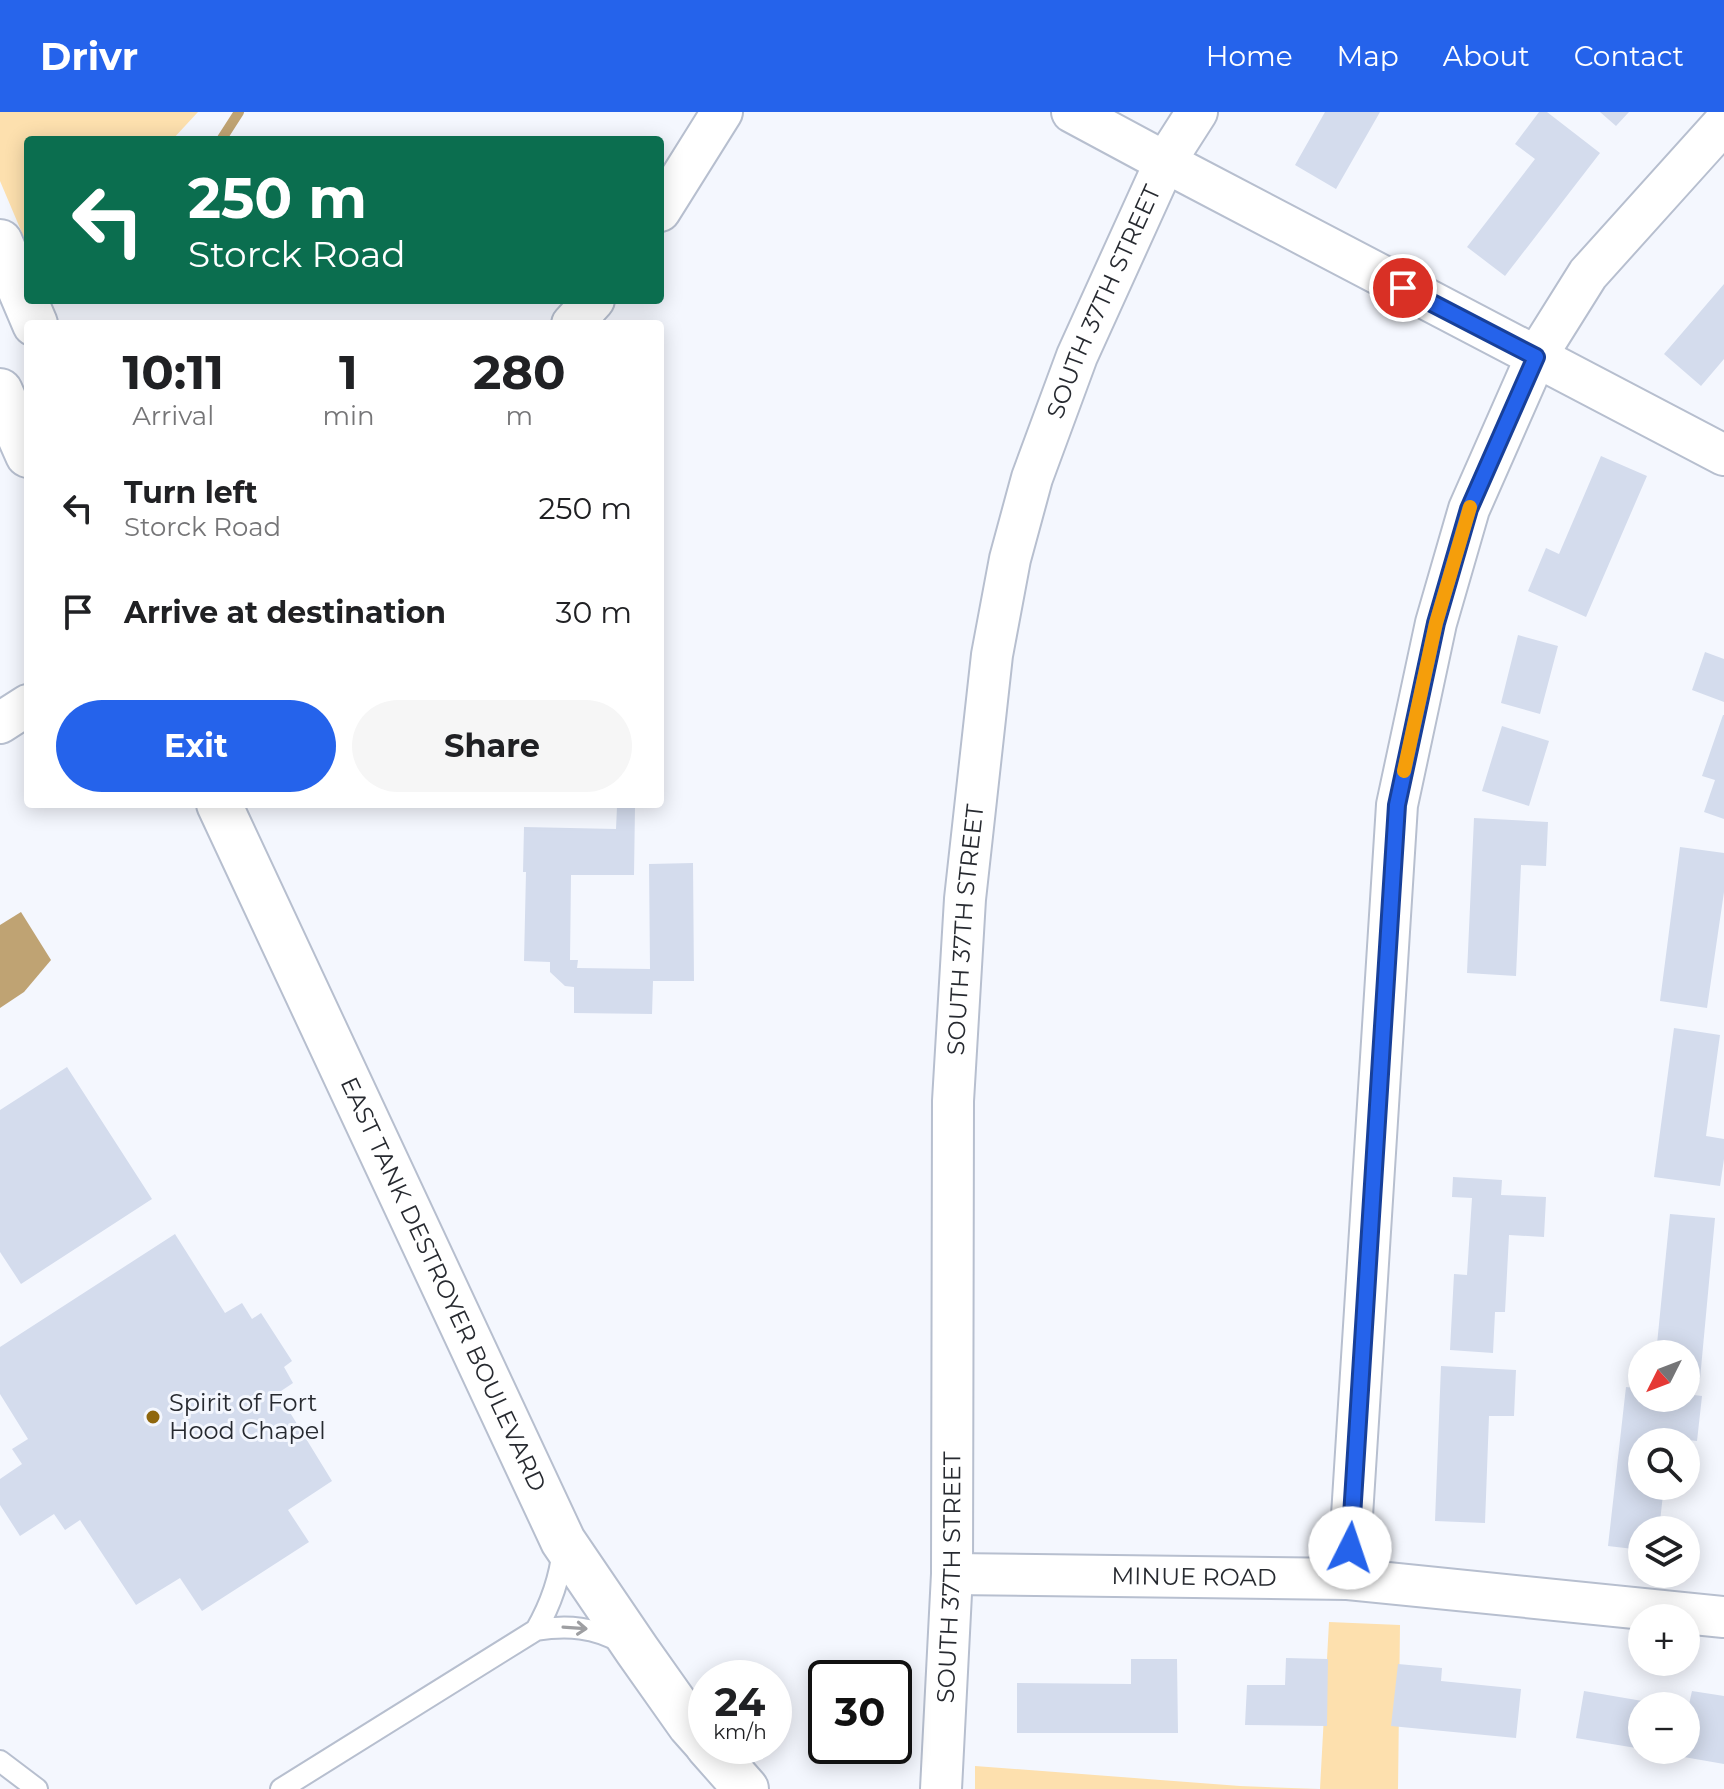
<!DOCTYPE html>
<meta charset="utf-8">
<style>
body{margin:0;font-family:Montserrat,sans-serif;background:#f6f6f6;color:#202124;height:100vh;display:flex;flex-direction:column;font-size:30px;white-space:nowrap}
*{box-sizing:border-box;margin:0}
p{font-size:26px;color:#757577}
.icon{flex:none;width:44px;height:44px;fill:none;stroke:currentColor;stroke-width:2;stroke-linecap:round;stroke-linejoin:round}
.map{position:relative;flex:1;overflow:hidden}
.sheet{position:absolute;left:24px;top:208px;width:640px;height:488px;display:flex;flex-direction:column;background:#fff;border-radius:8px;box-shadow:0 4px 20px #0003}
.sheet>*{flex:none}
.banner{position:absolute;left:24px;top:24px;width:640px;height:168px;border-radius:8px;box-shadow:0 4px 20px #0003;background:#0b6e4f;color:#fff;overflow:hidden}
.needle{width:52px;rotate:228deg}
.buttons{position:absolute;left:1628px;top:1228px;display:grid;gap:16px}
.buttons a{display:grid;place-items:center;width:72px;height:72px;border-radius:50%;background:#fff;box-shadow:0 4px 20px #0003;font-size:40px}
.speed{position:absolute;left:688px;top:1548px;display:flex;gap:16px;font-size:40px;font-weight:700;text-align:center}
.speed>*{display:grid;place-content:center;width:104px;height:104px;border-radius:50%;background:#fff;box-shadow:0 4px 20px #0003;line-height:1}
.speed small{font-size:20px;font-weight:400}
.speed .limit{border:4px solid #111;border-radius:12px;background:#fff;color:#111}
.pin{position:absolute;display:grid;place-items:center;width:68px;height:68px;color:#fff;margin:-34px;border:4px solid #fff;border-radius:50%;box-shadow:0 2px 8px #0007}
.me{position:absolute;width:88px;margin:-44px;rotate:4deg;stroke-linejoin:round;filter:drop-shadow(0 0 6px #0008)}
.turn{display:flex;align-items:center;gap:28px;height:168px;padding:0 32px;font-size:36px}
.turn .icon{width:104px;height:104px;stroke-width:2.5}
.turn b{display:block;font-size:56px;line-height:68px}
.eta{display:flex;justify-content:space-evenly;align-items:center;height:136px;text-align:center}
.eta b{font-size:48px;font-weight:700;line-height:56px}
.primary-button{display:flex;gap:16px;margin-top:auto;padding:16px 32px}
.primary-button a{flex:1;height:92px;border-radius:48px;background:#2563eb;color:#fff;font-size:32px;font-weight:700;line-height:92px;text-align:center}
.primary-button a+a{background:#f6f6f6;color:#202124}
ul{padding:0;list-style:none}
li{display:flex;align-items:center;gap:24px;height:104px;padding:0 32px}
li div{flex:1}
li b{display:block;font-size:30px}
li em{font-style:normal}
header{display:flex;align-items:center;gap:48px;box-sizing:border-box;height:112px;padding:0 40px;background:#2563eb;color:#fff}
header strong{font-size:38px}
nav{display:flex;gap:44px;margin-inline-start:auto;font-size:28px}
.map>svg:first-child{display:block}
.green{fill:#fde0ae}
.water{fill:#bfa373}
.lines{fill:none;stroke-linecap:round;stroke-linejoin:round}
.stream{stroke:#bfa373;stroke-width:10}
.building{fill:#d4dced}
.service-casing{stroke:#b7bfcf;stroke-width:24}
.minor-casing{stroke:#b7bfcf;stroke-width:44}
.tertiary-casing{stroke:#b7bfcf;stroke-width:48}
.service{stroke:#fff;stroke-width:20}
.minor{stroke:#fff;stroke-width:40}
.tertiary{stroke:#fff;stroke-width:44}
.oneway{stroke:#9e9fa2}
.route-casing{stroke:#184099;stroke-width:20}
.route{stroke:#2563eb;stroke-width:14}
.slow{stroke:#f59e0b;stroke-width:14}
.poi-dot{fill:#8f670e;stroke:#f4f7fe;stroke-width:3}
.labels{text-anchor:middle;stroke-width:6;stroke-linejoin:round;paint-order:stroke}
.street-label{font-size:24px;fill:#272a30;stroke:#f4f7fe}
.poi-label{font-size:24px;fill:#272a30;stroke:#f4f7fe;text-anchor:start}
</style>
<header>
<strong>Drivr</strong>
<nav><a>Home</a><a>Map</a><a>About</a><a>Contact</a></nav>
</header>
<div class="map">
<svg width="1724" height="1677" viewBox="0 0 1724 1677">
<rect width="100%" height="100%" fill="#f4f7fe"/>
<path class="green" d="M0 0H198L172 28H28V135L0 69Z
M1329 1510 1400 1513 1398 1677H975V1654L1240 1674 1320 1677Z"/>
<path class="water" d="M21 800 51 848 24 880 0 896V813Z"/>
<g class="lines">
<path class="stream" d="M221 28 239 0"/>
</g>
<path class="building" d="M1325 0H1380L1336 77 1295 53Z
M1539 0H1547L1600 41 1505 164 1467 135 1535 47 1515 32Z
M1600 0H1629L1616 14Z
M1724 172V247L1701 274 1664 242Z
M1601 344 1647 364 1586 505 1528 479 1546 436 1559 442Z
M1518 523 1558 534 1540 602 1501 591Z
M1705 540 1724 547V590L1692 578Z
M1723 603H1724V707L1704 700 1715 668 1702 664Z
M1502 614 1549 629 1529 694 1482 679Z
M617 695H635L634 763H571L570 848H578L577 856 650 857 649 752 693 751 694 869H653L652 902 574 901V875L565 874 550 860V850L524 849 526 760H523L524 715 616 717Z
M1474 706 1548 710 1546 754 1521 753 1516 864 1467 861Z
M1680 735 1724 741V780L1707 896 1660 889Z
M1674 916 1720 923 1706 1024 1724 1027V1047L1720 1074 1654 1065Z
M67 955 152 1087 21 1172 0 1140V998Z
M1453 1065 1502 1068 1501 1083 1546 1085 1544 1125 1509 1123 1505 1200H1495L1493 1241 1450 1238 1454 1162 1467 1163 1472 1086 1452 1085Z
M1670 1102 1715 1106 1700 1267 1686 1266V1242H1656Z
M175 1122 225 1201 242 1191 252 1207 261 1201 292 1249 284 1255 293 1271 278 1281 332 1369 288 1398 309 1430 202 1499 180 1466 136 1493 80 1408 65 1418 54 1402 20 1424 0 1393V1367L22 1352 12 1337 28 1327 0 1282V1235Z
M1441 1254 1516 1258 1514 1304H1489L1485 1411 1435 1409Z
M1626 1275 1642 1277V1286H1686V1282L1702 1284 1697 1329 1670 1326 1669 1330H1642V1374H1664L1659 1418H1642V1438L1608 1434Z
M1286 1546 1328 1547 1327 1614 1245 1613 1247 1573H1285Z
M1131 1547H1177L1178 1621H1017V1571L1131 1572Z
M1398 1552 1442 1556 1441 1569 1521 1577 1516 1626 1391 1614Z
M1584 1579 1660 1592 1659 1594H1642V1637L1576 1626Z
M1692 1579 1724 1584V1652L1655 1640V1638H1686V1597H1688Z"/>
<g class="lines">
<g class="service-casing">
<path id="service" d="M563 1437C560 1466 551 1492 536 1518 567 1513 595 1515 622 1531
M0 1649 37 1677
M281 1677 536 1518"/>
</g>
<g class="minor-casing">
<g id="minor">
<path d="M1072 0 1165 50 1724 343"/>
<path d="M660 99 722 0"/>
<path d="M572 212 594 188"/>
<path d="M0 611 28 593"/>
<path id="s1" d="M952 1462 1348 1467 1724 1505"/>
<path d="M1348 1467 1397 693 1436 511 1469 397 1536 245 1588 162 1724 11"/>
<path id="s2" d="M941 1677 952 1462 953 989 965 787 992 543 1010 447 1032 366 1077 244 1165 50 1197 0"/>
</g>
</g>
<g class="tertiary-casing">
<g id="tertiary">
<path d="M0 130 35 212"/>
<path d="M0 279 28 343"/>
<path id="s3" d="M219 692 563 1429 637 1538 690 1613 706 1631"/>
<path d="M708 1634 746 1677"/>
</g>
</g>
<use href="#service" class="service"/>
<use href="#minor" class="minor"/>
<use href="#tertiary" class="tertiary"/>
</g>
<defs><path id="oneway-shaft" d="M-6 0H5M1.5-3L5.5 0L1.5 3" fill="none" stroke-width="1.6" stroke-linecap="round" stroke-linejoin="round" transform="scale(2)"/></defs>
<use class="oneway" href="#oneway-shaft" transform="translate(575 1516) rotate(4)"/>
<g class="lines">
<g class="route-casing">
<path id="route" d="M1350 1436 1397 693 1436 511 1469 397 1536 245 1403 176"/>
</g>
<use href="#route" class="route"/>
<path class="slow" d="M1404 659 1436 511 1470 395"/>
</g>
<circle class="poi-dot" cx="153" cy="1305" r="8"/>
<g class="labels">
<g class="street-label">
<text dy="8" stroke="none"><textPath href="#s2" startOffset="1508">SOUTH 37TH STREET</textPath></text>
<text dy="8" stroke="none"><textPath href="#s2" startOffset="860">SOUTH 37TH STREET</textPath></text>
<text dy="8" stroke="none"><textPath href="#s3" startOffset="530">EAST TANK DESTROYER BOULEVARD</textPath></text>
<text dy="8" stroke="none"><textPath href="#s2" startOffset="212">SOUTH 37TH STREET</textPath></text>
<text dy="8" stroke="none"><textPath href="#s1" startOffset="242">MINUE ROAD</textPath></text>
</g>
<g class="poi-label">
<text x="169" y="1299">Spirit of Fort<tspan x="169" dy="28">Hood Chapel</tspan></text>
</g>
</g>
</svg>
<div class="buttons">
<a><svg class="needle" viewBox="-14 -14 28 28"><path d="M0-13l5 13h-10z" fill="#e53935"/><path d="M0 13l5-13h-10z" fill="#757577"/></svg></a>
<a><svg class="icon" aria-label="search" viewBox="0 0 24 24"><circle cx="10" cy="10" r="6"/><path d="M15 15l6 6"/></svg></a>
<a><svg class="icon" aria-label="layers" viewBox="0 0 24 24"><path d="M12 4l9 5-9 5-9-5zM3 14l9 5 9-5"/></svg></a>
<a>+</a>
<a>−</a>
</div>
<div class="speed"><div>24<small>km/h</small></div><div class="limit">30</div></div>
<div class="pin" style="left:1403px;top:176px;background:#d93025"><svg class="icon" aria-label="arrive" viewBox="0 0 24 24"><path d="M6 21V4h12l-3 4 3 4H6"/></svg></div>
<svg class="me" style="left:1350px;top:1436px" viewBox="-20 -20 40 40"><circle r="19" fill="#fff"/><path d="M0-13L10 11 0 6-10 11z" fill="#2563eb"/></svg>
<div class="banner">
<div class="turn"><svg class="icon" aria-label="left" viewBox="0 0 24 24"><path d="M17 20v-9H6M10 6l-5 5 5 5"/></svg><div><b>250 m</b>Storck Road</div></div>
</div>
<section class="sheet">
<div class="eta">
<div><b>10:11</b><p>Arrival</p></div>
<div><b>1</b><p>min</p></div>
<div><b>280</b><p>m</p></div>
</div>
<ul>
<li><svg class="icon" aria-label="left" viewBox="0 0 24 24"><path d="M17 20v-9H6M10 6l-5 5 5 5"/></svg><div><b>Turn left</b><p>Storck Road</p></div><em>250 m</em></li>
<li><svg class="icon" aria-label="arrive" viewBox="0 0 24 24"><path d="M6 21V4h12l-3 4 3 4H6"/></svg><div><b>Arrive at destination</b></div><em>30 m</em></li>
</ul>
<div class="primary-button"><a>Exit</a><a>Share</a></div>
</section>
</div>
